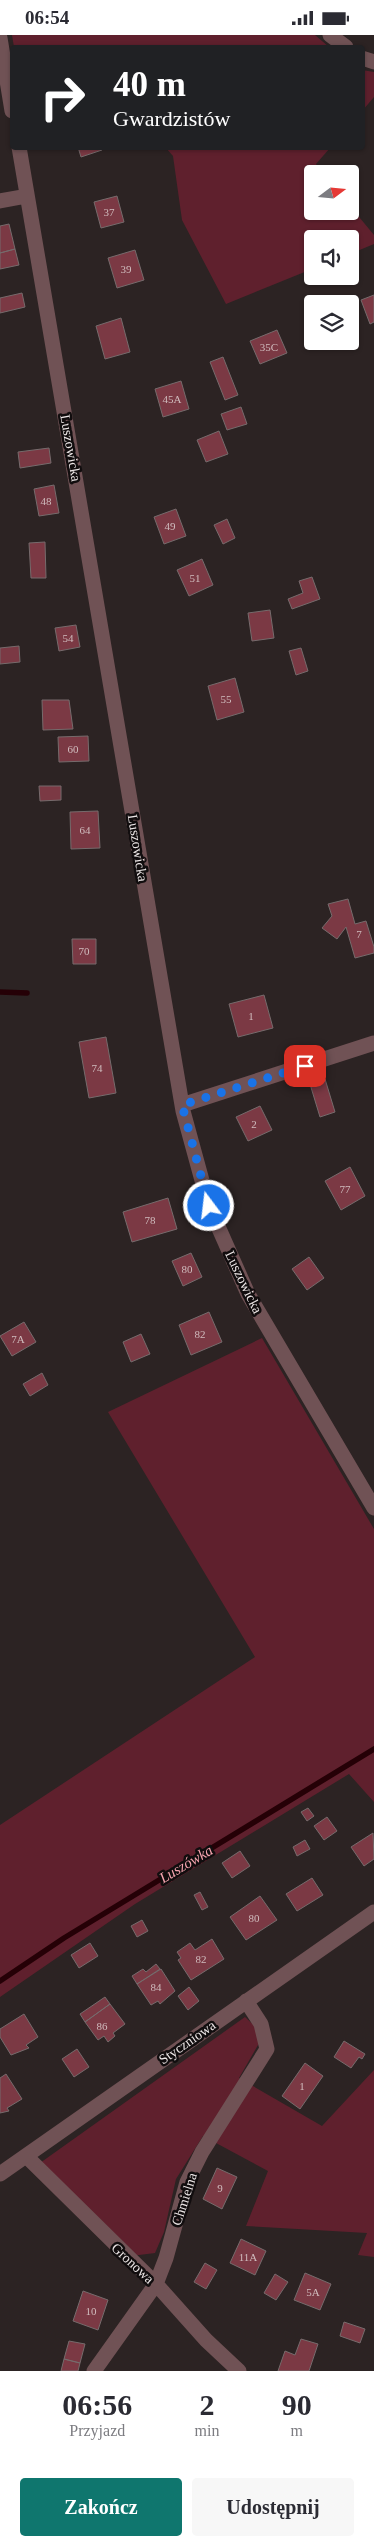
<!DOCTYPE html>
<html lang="pl">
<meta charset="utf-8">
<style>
body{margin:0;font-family:"Times New Roman",serif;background:#f7f7f7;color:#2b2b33;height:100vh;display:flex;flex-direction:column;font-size:19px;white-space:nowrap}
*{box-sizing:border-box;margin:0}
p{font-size:16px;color:#7c7c81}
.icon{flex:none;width:28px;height:28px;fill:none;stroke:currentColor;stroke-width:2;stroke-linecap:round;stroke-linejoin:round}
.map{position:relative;height:2336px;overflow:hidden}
.sheet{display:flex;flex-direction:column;background:#fff;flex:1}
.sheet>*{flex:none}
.hud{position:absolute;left:10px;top:10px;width:355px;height:105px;border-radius:5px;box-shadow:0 1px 4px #0004;background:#202124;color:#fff;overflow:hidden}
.needle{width:32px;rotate:74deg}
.tools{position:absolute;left:304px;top:130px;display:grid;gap:10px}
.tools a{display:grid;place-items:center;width:55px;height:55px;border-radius:5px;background:#fff;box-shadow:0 1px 4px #0004;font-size:25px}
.pin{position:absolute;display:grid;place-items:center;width:42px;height:42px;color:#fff;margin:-21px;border-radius:10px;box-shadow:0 2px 8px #0006}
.me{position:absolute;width:55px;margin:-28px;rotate:345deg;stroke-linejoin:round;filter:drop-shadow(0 0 4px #0008)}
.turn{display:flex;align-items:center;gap:18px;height:105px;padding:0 20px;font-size:22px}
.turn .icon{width:65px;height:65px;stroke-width:2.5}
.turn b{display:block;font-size:35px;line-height:42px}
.eta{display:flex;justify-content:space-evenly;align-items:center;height:85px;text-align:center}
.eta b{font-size:30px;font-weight:700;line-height:35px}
.primary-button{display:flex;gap:10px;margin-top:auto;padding:10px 20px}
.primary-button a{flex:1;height:58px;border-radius:5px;background:#0f766e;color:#fff;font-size:20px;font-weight:700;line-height:58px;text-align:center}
.primary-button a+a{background:#f7f7f7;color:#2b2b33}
.status{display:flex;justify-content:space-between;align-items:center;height:35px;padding:0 25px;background:#fff;direction:ltr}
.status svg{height:14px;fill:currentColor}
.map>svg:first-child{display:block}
.green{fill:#5f202d}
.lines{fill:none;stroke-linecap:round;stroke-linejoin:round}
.stream{stroke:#250006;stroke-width:5.5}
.building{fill:#7b3944;stroke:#766b6c}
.minor{stroke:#705255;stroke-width:15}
.route{stroke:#1a73e8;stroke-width:9;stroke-dasharray:0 16.2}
.labels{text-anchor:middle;stroke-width:5;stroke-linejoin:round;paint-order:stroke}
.number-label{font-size:11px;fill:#d0bcbe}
.street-label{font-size:14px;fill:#ede7e7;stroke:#110d0e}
.water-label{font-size:15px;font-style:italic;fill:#f6a4af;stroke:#110d0e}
</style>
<div class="status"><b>06:54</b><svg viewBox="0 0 49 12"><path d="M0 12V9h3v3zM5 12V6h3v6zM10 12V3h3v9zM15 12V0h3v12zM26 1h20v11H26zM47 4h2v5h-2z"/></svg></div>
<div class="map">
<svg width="374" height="2336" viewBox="0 0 374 2336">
<rect width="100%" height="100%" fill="#2c2323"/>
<path class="green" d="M12 0H315L329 12H14Z
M362 35 374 37V62L363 75Z
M166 113H330L316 129 323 139H312V176H350V171L374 200V209L350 219V204H312V234L226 269 182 185 173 121Z
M262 1303 374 1494V1767L349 1739 135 1869 0 1962V1790L255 1622 108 1377Z
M245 1982 258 1994V2010L239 2043 322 2091 374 2035V2222L358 2220 367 2198 246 2191 268 2136 203 2101 176 2144 164 2197 155 2218 131 2221 40 2128Z"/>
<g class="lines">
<path class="stream" d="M0 957 27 958
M0 1946 64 1903 374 1714"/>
</g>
<path class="building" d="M78 112H101L102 115 81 122Z
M117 161 124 187 101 193 94 167Z
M9 189 15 214 0 218V191Z
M15 214 19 230 0 234V218Z
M135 215 144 245 117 253 108 223Z
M22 258 25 272 0 278V263Z
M374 260V287L370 289 361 265Z
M121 283 130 317 105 324 96 291Z
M277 295 287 318 260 329 250 306Z
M223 322 238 360 225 365 210 327Z
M181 346 189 374 163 382 155 354Z
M241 372 247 389 227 395 221 379Z
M219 396 228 419 206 427 197 405Z
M49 413 51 428 20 433 18 417Z
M54 450 59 478 39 481 34 454Z
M176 474 186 501 164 509 154 482Z
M227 484 235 503 223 509 214 490Z
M45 507 46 543H31L29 508Z
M202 524 213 550 189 561 177 535Z
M312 542 320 564 292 574 288 564 303 558 299 546Z
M270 575 274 603 252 606 248 578Z
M76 590 80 612 59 616 55 593Z
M19 611 20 627 0 629V613Z
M301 613 308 636 296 640 289 616Z
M235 643 244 677 217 685 208 651Z
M42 665H69L73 694 43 695Z
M88 701 89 726 59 727 58 702Z
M39 751H61V765L40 766Z
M98 776 100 813 71 814 70 777Z
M348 864 355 889 366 886 374 912V918L355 923 346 892 337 904 322 893 332 881 328 869Z
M72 904H96V929H73Z
M264 960 273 993 238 1002 229 969Z
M106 1002 116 1058 89 1063 79 1007Z
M325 1044 335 1077 320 1082 310 1049Z
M260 1071 272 1095 248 1106 236 1082Z
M350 1132 365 1161 341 1175 325 1146Z
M168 1163 177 1194 132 1207 123 1177Z
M191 1218 202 1242 183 1251 172 1226Z
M309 1222 324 1243 307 1255 292 1234Z
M209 1277 222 1307 191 1320 179 1290Z
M24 1287 36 1307 12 1321 0 1301Z
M141 1299 150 1319 131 1327 123 1307Z
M42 1338 48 1350 30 1361 23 1349Z
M308 1773 314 1781 307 1786 301 1777Z
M327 1782 337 1796 324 1805 314 1791Z
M373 1798 374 1824 364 1831 351 1812Z
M305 1805 310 1814 297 1821 293 1812Z
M240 1816 250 1831 232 1843 222 1828Z
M312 1843 323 1860 297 1876 286 1859Z
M200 1857 208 1872 202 1875 194 1860Z
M260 1861 277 1885 246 1905 230 1882Z
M142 1885 148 1896 137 1902 131 1891Z
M212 1904 224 1924 191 1945 178 1925 181 1923 177 1917 190 1908 195 1915Z
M90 1908 98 1921 79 1933 71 1920Z
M156 1929 160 1934 137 1949 132 1941 143 1934 146 1937Z
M161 1934 175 1956 160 1969 158 1966 151 1970 137 1949Z
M189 1952 199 1966 188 1975 178 1961Z
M105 1962 110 1969 85 1987 80 1979Z
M110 1969 125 1989 113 1998 115 2001 108 2007 104 2001 98 2005 85 1987Z
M24 1979 38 2002 26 2010 29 2013 11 2020 0 2002V1994Z
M344 2006 365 2019 362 2024 359 2022 351 2033 334 2022Z
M77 2014 89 2032 74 2042 62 2024Z
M305 2028 323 2041 300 2074 282 2061Z
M6 2039 22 2064 7 2073 9 2076 0 2078V2043Z
M217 2133 237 2142 222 2174 203 2164Z
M241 2204 266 2216 255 2240 230 2228Z
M205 2228 217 2235 206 2254 194 2247Z
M305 2238 331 2249 320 2275 294 2265Z
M275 2239 288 2247 276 2265 264 2258Z
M83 2256 108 2265 98 2295 73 2286Z
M344 2287 365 2294 360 2308 340 2301Z
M301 2304 318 2309 309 2336H278L285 2316 295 2320Z
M69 2306 85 2309 80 2328 64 2324Z
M64 2324 80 2328 78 2336H61Z"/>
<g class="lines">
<path class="minor" d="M330 0 346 12
M0 3 12 76
M362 23 374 27
M19 112 183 1076 209 1171 248 1259 374 1473
M0 166 27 161
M182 1070 374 1008
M26 2121 156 2249 206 2305 239 2336
M0 2139 374 1877
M94 2336 156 2249 166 2223 187 2147 202 2117 267 2014 261 1989 246 1966"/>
</g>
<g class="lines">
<path class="route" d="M209 1171 182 1070 305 1031"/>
</g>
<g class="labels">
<g class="number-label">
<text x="109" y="181">37</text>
<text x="126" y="238">39</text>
<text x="269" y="316">35C</text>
<text x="172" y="368">45A</text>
<text x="46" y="470">48</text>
<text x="170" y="495">49</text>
<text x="195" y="547">51</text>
<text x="68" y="607">54</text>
<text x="226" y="668">55</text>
<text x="73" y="718">60</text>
<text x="85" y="799">64</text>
<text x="359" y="903">7</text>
<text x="84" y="920">70</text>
<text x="251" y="985">1</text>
<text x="97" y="1037">74</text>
<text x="254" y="1093">2</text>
<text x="345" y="1158">77</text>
<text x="150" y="1189">78</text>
<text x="187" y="1238">80</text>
<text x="200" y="1303">82</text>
<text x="18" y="1308">7A</text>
<text x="254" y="1887">80</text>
<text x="201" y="1928">82</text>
<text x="156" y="1956">84</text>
<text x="102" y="1995">86</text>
<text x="302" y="2055">1</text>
<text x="220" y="2157">9</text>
<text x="248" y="2226">11A</text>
<text x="313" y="2261">5A</text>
<text x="91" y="2280">10</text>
</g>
<g class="street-label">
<text transform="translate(71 413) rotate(80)" y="5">Luszowicka</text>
<text transform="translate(138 813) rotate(81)" y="5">Luszowicka</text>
<text transform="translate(244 1247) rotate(64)" y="5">Luszowicka</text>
<text transform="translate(187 2007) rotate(-35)" y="5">Styczniowa</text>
<text transform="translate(184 2164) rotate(-72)" y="5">Chmielna</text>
<text transform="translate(133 2228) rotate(43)" y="5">Gronowa</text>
</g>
<g class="water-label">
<text transform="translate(186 1829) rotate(-31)" y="5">Luszówka</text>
</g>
</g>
</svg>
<div class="tools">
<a><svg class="needle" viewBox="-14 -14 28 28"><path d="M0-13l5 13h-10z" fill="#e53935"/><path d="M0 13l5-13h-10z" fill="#7c7c81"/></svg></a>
<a><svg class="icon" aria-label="sound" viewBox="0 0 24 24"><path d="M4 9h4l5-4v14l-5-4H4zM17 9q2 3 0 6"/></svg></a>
<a><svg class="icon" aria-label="layers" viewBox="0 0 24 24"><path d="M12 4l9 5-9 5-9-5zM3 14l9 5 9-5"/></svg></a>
</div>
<div class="pin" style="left:305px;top:1031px;background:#d93025"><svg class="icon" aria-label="arrive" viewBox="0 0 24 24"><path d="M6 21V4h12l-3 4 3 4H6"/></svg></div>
<svg class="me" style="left:209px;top:1171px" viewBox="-20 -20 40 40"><circle r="17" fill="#1a73e8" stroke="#fff" stroke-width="3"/><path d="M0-11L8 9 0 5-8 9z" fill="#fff"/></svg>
<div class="hud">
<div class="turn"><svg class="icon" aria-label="right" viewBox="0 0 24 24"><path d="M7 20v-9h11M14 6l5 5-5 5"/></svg><div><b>40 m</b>Gwardzistów</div></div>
</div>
</div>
<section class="sheet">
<div class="eta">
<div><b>06:56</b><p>Przyjazd</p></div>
<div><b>2</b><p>min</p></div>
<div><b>90</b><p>m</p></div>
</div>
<div class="primary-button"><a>Zakończ</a><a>Udostępnij</a></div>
</section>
